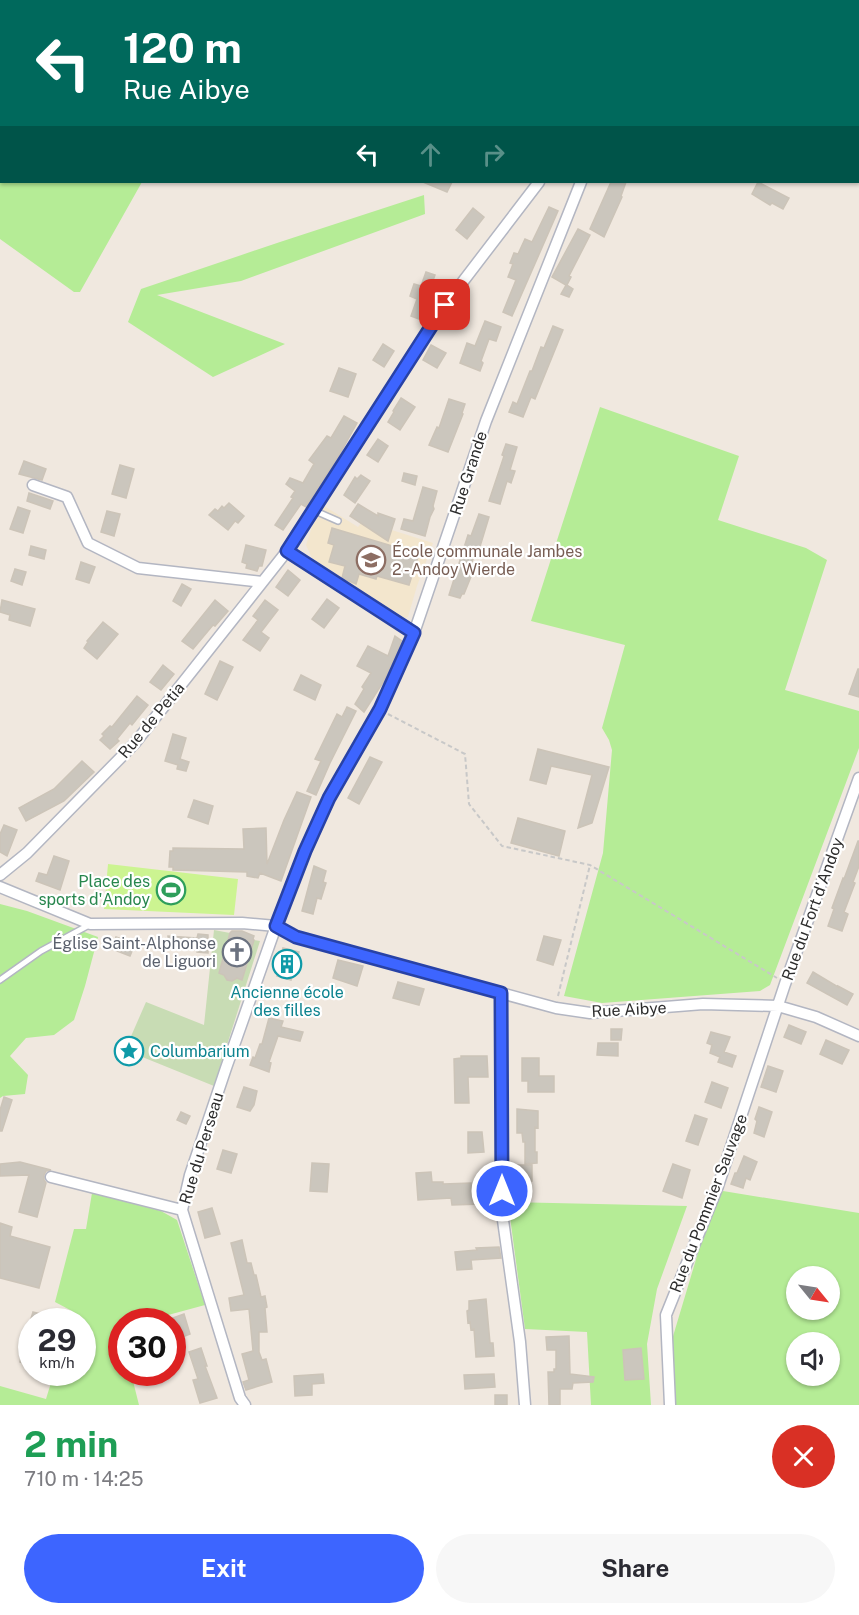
<!DOCTYPE html>
<meta charset="utf-8">
<style>
body{margin:0;font-family:"Public Sans",sans-serif;background:#f7f7f7;color:#2b2b33;height:100vh;display:flex;flex-direction:column;font-size:22px;white-space:nowrap}
*{box-sizing:border-box;margin:0}
p{font-size:20px;color:#7c7c81}
.icon{flex:none;width:33px;height:33px;fill:none;stroke:currentColor;stroke-width:2;stroke-linecap:round;stroke-linejoin:round}
.map{position:relative;height:1405px;overflow:hidden}
.sheet{display:flex;flex-direction:column;background:#fff;flex:1}
.sheet>*{flex:none}
.hud{position:absolute;left:0px;top:0px;width:860px;height:183px;box-shadow:0 2px 4px #0004;background:#00695c;color:#fff;overflow:hidden}
.needle{width:39px;rotate:120deg}
.fabs{position:absolute;left:786px;top:1266px;display:grid;gap:12px}
.fabs a{display:grid;place-items:center;width:54px;height:54px;border-radius:50%;background:#fff;box-shadow:0 2px 4px #0004;font-size:30px}
.speed{position:absolute;left:18px;top:1308px;display:flex;gap:12px;font-size:30px;font-weight:700;text-align:center}
.speed>*{display:grid;place-content:center;width:78px;height:78px;border-radius:50%;background:#fff;box-shadow:0 2px 4px #0004;line-height:1}
.speed small{font-size:15px;font-weight:400}
.speed .limit{border:9px solid #d22;background:#fff;color:#111}
.pin{position:absolute;display:grid;place-items:center;width:51px;height:51px;color:#fff;margin:-26px;border-radius:12px;box-shadow:0 3px 9px #0006}
.me{position:absolute;width:66px;margin:-33px;rotate:0deg;stroke-linejoin:round;filter:drop-shadow(0 0 4px #0008)}
.turn{display:flex;align-items:center;gap:21px;height:126px;padding:0 24px;font-size:27px}
.turn .icon{width:78px;height:78px;stroke-width:2.5}
.turn b{display:block;font-size:42px;line-height:51px}
.lanes{display:flex;align-items:center;height:57px;padding:0 24px;background:#0003;justify-content:center;gap:30px;direction:ltr}
.lanes .off{opacity:.35}
.round{display:grid;place-items:center;flex:none;width:63px;height:63px;border-radius:32px;background:#f7f7f7}
.summary{display:flex;align-items:center;justify-content:space-between;height:102px;padding:0 24px}
h1{font-size:36px;font-weight:700;line-height:45px;color:#1e9e55}
.action{display:flex;gap:12px;margin-top:auto;padding:12px 24px}
.action a{flex:1;height:69px;border-radius:36px;background:#3d65ff;color:#fff;font-size:24px;font-weight:700;line-height:69px;text-align:center}
.action a+a{background:#f7f7f7;color:#2b2b33}
.map>svg:first-child{display:block}
.education{fill:#f3e6cd}
.green{fill:#b5ec96;fill-rule:evenodd}
.cemetery{fill:#c8dcb4}
.pitch{fill:#ccf491}
.building{fill:#cbc6bd;stroke:#ccc4b8;stroke-width:1.5}
.lines{fill:none;stroke-linecap:round;stroke-linejoin:round}
.lane-casing{stroke:#b3b6c2;stroke-width:8}
.street-casing{stroke:#b3b6c2;stroke-width:13}
.path{stroke:#c8c8c8;stroke-width:2;stroke-dasharray:4.5 3;stroke-linecap:butt}
.lane{stroke:#fff;stroke-width:5}
.street{stroke:#fff;stroke-width:10}
.route-casing{stroke:#2842a6;stroke-width:15}
.route{stroke:#3d65ff;stroke-width:10}
.labels{text-anchor:middle;stroke-width:4.5;stroke-linejoin:round;paint-order:stroke}
.street-label{font-size:16px;fill:#2d2d2d;stroke:#fff}
.education-label{font-size:16px;fill:#785e54;stroke:#fff;text-anchor:start}
.leisure-label{font-size:16px;fill:#27864d;stroke:#fff;text-anchor:end}
.worship-label{font-size:16px;fill:#5b616d;stroke:#fff;text-anchor:end}
.culture-label{font-size:16px;fill:#0d838f;stroke:#fff}
</style>
<div class="map">
<svg width="859" height="1405" viewBox="0 0 859 1405">
<rect width="100%" height="100%" fill="#f0e8df"/>
<path class="education" d="M324 506 358 527 363 521 433 543 417 586 408 617 400 619 363 593 324 569 312 558 306 545 313 524Z"/>
<path class="green" d="M0 0H207L206 2H2V182H142L80 292H74L0 239Z
M349 0H657L656 2H353Z
M424 195 425 214 241 281 157 295 285 344 213 377 128 322 141 289 280 242Z
M600 407 739 456 718 520 806 548 827 560 785 690 859 711V748L770 985 760 991 602 1003 564 996 603 853 612 750 609 740 602 728 625 645 531 621Z
M0 904 27 911 98 937 85 986 74 1020 54 1035 26 1038 10 1056 28 1075 25 1094 3 1096 0 1098Z
M723 1191 859 1213V1405H675L671 1343 712 1206ZM796 1276H830V1310H796ZM796 1342H830V1376H796Z
M92 1193 161 1211 177 1220 205 1305 146 1321 122 1322 120 1329 122 1372 131 1373 139 1405H0V1386L46 1399 54 1373 82 1372V1322L69 1321 72 1311 55 1302 74 1229H86Z
M508 1202 687 1206 657 1289 647 1344 651 1405H591L587 1332 525 1329Z"/>
<path class="cemetery" d="M214 930 230 933 219 973 224 975 227 980 232 981 237 978 242 980 254 940 260 941 214 1086 125 1050 146 1002 204 1025Z"/>
<path class="pitch" d="M108 864 238 879 234 915 104 909Z"/>
<path class="building" d="M423 182H452L447 192Z
M611 182H626L621 196 622 197 604 237 590 229Z
M758 182 789 198 783 209 772 203 770 205 752 194Z
M549 207 558 211 512 316 503 312 516 280 508 277 513 264 510 263 514 253 518 254 525 239 532 242Z
M473 208 484 217 467 239 456 230Z
M578 229 590 235 569 276 571 277 567 285 573 289 569 297 561 294 566 285 552 277Z
M426 272 435 275 419 319 411 316 417 299 410 296 414 284 421 286Z
M485 321 501 327 496 341 489 339 481 361 483 363 480 371 460 363 467 343 475 346Z
M553 326 563 330 535 399 531 397 523 417 509 412 513 402 517 404 530 371H532L541 347 544 348Z
M383 344 394 351 384 367 373 360Z
M431 345 446 353 437 368 423 360Z
M339 368 356 374 348 397 330 391Z
M401 398 415 407 400 430 388 422 394 412 393 411Z
M449 399 465 404 462 413 463 414 448 452 429 445 437 427 439 428Z
M344 416 357 423 338 457 306 507 301 504 283 530 275 525 293 498 291 497 295 491 286 484 290 478 303 483 314 464 309 460 327 436 331 438Z
M378 439 388 446 378 462 367 455Z
M506 444 517 447 510 470 515 471 511 483 507 481 500 504 489 501 504 456 502 455Z
M24 461 46 469 42 480 19 474Z
M120 465 134 469 126 498 112 494Z
M404 473 417 476 415 485 402 481Z
M361 475 370 481 355 503 344 495 355 477 357 479Z
M423 487 437 491 433 506 434 509 430 517 425 536 401 529 404 519 413 521Z
M29 493 53 501 50 509 27 501Z
M229 503 244 516 238 523 235 521 228 530 209 515 215 509 218 511 222 506 224 508Z
M358 504 378 516V513L395 519 388 541 350 516Z
M18 507 30 511 23 533 10 529Z
M107 511 120 514 114 536 101 532Z
M479 514 489 517 479 550 477 549 468 572 472 574 464 594H462L460 598 449 595 468 535 471 536Z
M332 528 419 554 409 585 377 576 376 579 359 574 356 584 342 578 345 566 329 562 334 545 328 543Z
M246 545 266 550 262 566H259L257 571 246 568 247 564 242 562Z
M31 546 46 550 44 559 29 555Z
M81 562 95 567 89 583 76 579Z
M15 569 26 572 22 585 11 581Z
M288 570 300 580 288 596 276 587Z
M182 584 191 589 181 606 173 601Z
M327 599 339 608 324 628 312 619Z
M2 600 35 609 30 626 9 620 10 615 0 612Z
M215 600 228 611 215 626 213 625 193 649 182 641Z
M265 600 278 610 261 632 269 638 260 651 243 640 258 620 253 616Z
M103 622 118 634 97 659 84 648 88 642 87 641Z
M395 636 402 641 384 681 364 712 355 704 364 689 362 687 371 673 357 666 368 646 388 656Z
M220 661 233 667 217 700 205 694Z
M163 665 174 674 161 690 150 682Z
M858 669H859V697L849 694Z
M301 675 321 685 315 700 294 690Z
M137 696 148 705 132 725 130 723 117 739 119 741 110 749 100 740 104 736 102 734 110 726 112 727Z
M347 707 356 711 330 763 316 795 307 791 321 761 315 759 337 714 342 717Z
M173 734 186 738 180 759 189 762 186 771 177 769 178 765 165 761Z
M538 749 609 767 592 823 578 828 592 775 551 766 546 784 530 780Z
M370 757 382 762 359 804 348 798Z
M82 761 94 772 64 801 26 821 19 808 54 789Z
M297 792 311 797 281 881 260 873 258 878 247 876V872L173 870V867H169L170 851H173V848L244 849 243 829 266 828 267 864 284 820Z
M194 800 213 806 208 824 188 817Z
M518 818 565 831 559 856 511 843Z
M4 825 17 830 7 856 0 852V834Z
M858 841H859V866L853 882 855 883 844 912 848 914 842 931 828 926 834 909 832 908 843 878 844 879Z
M54 856 69 861 60 890 36 881 39 873 47 875Z
M314 866 326 871 323 882 326 883 321 899 317 898 313 914 302 911Z
M232 931H242L254 936 253 939 254 940 242 980 237 978 232 981 227 980 224 975 219 973 230 933Z
M198 934 208 935V953L197 952V950L189 949V947L168 946V936L197 938Z
M544 936 561 940 553 965 537 960Z
M116 937 135 944 130 956 112 949Z
M283 948 299 952 291 980 277 976Z
M338 960 363 966 357 986 333 978Z
M813 972 838 987V986L853 994 847 1005 807 983Z
M398 982 424 989 419 1005 393 998Z
M269 1018 283 1021 281 1027 303 1032 300 1041 278 1036 269 1062 271 1063 269 1072 250 1065 253 1057 255 1058 260 1044H262Z
M789 1025 806 1032 801 1044 784 1037Z
M611 1029H622L621 1040H611Z
M711 1032 730 1037 724 1052 736 1056 732 1067 718 1062 720 1057 710 1053 712 1045 707 1043Z
M826 1040 849 1050 842 1064 820 1054Z
M598 1043H618V1056L597 1055Z
M461 1056H487L488 1077H468L469 1103H455L454 1059 461 1058Z
M522 1058H539V1076H554V1092H528V1081H522Z
M768 1066 783 1071 776 1092 761 1087Z
M712 1082 728 1088 721 1108 705 1102Z
M244 1087 257 1091 254 1105 250 1111 237 1107Z
M4 1097 12 1100 2 1131H0V1110Z
M759 1107 772 1112 764 1137 754 1133 757 1121 755 1119Z
M517 1109 538 1111V1128L535 1127V1152H537V1163L525 1164V1142H523L522 1133H517Z
M181 1112 190 1116 186 1124 177 1120Z
M695 1115 707 1119 698 1145 686 1141Z
M468 1132H482L484 1152 468 1153Z
M223 1150 237 1154 231 1173 217 1169Z
M744 1156 757 1162 750 1180 746 1178 743 1188 731 1184 735 1173H737Z
M20 1162 51 1170 46 1171 44 1175V1180L46 1183 37 1217 19 1212 29 1175 0 1176V1164Z
M312 1163 329 1164 327 1192 310 1191Z
M673 1164 690 1170 682 1198 663 1191Z
M518 1165H532V1181H519Z
M431 1172 432 1182H443V1184L471 1183 472 1194H482V1204L452 1205 451 1198 418 1200 416 1173Z
M212 1208 220 1234 205 1238 198 1212Z
M0 1223 12 1227 10 1236 50 1247 39 1288 0 1278Z
M242 1240 247 1263H251L254 1275H256L261 1297 265 1296 267 1307 265 1308 267 1332H259V1352L262 1360 266 1359 272 1382 246 1390 243 1382 249 1380 242 1354 253 1351 249 1309 231 1311 229 1298 244 1295 231 1243Z
M499 1247 501 1258 471 1260 472 1269 457 1270 455 1252 477 1250 476 1248Z
M486 1299 490 1343H493L494 1356 476 1357 474 1329 471 1330 470 1322 468 1323 467 1311 469 1310V1301Z
M33 1312 57 1318V1322H30Z
M184 1314 190 1334 177 1339 172 1322H171L170 1319Z
M28 1329H32V1365L20 1362Z
M569 1336 570 1374 594 1377 593 1382 573 1383 572 1389H560V1405H549L548 1372H554V1369H556V1350H547L546 1337Z
M201 1348 207 1366H205L217 1398 200 1403 193 1380 198 1379 189 1352Z
M641 1348 644 1379 625 1380 623 1350Z
M323 1374 324 1383 312 1384V1395L295 1396 294 1376Z
M494 1374 495 1387 465 1389 464 1375Z
M495 1395H507V1405H495Z"/>
<g class="lines">
<g class="lane-casing">
<path id="lane" d="M313 510 338 521
M0 980 41 951 89 925"/>
</g>
<g class="street-casing">
<path id="street" d="M656 2 657 0
M858 71 859 69
M33 485 67 497 88 543 138 568 262 582
M287 551 414 633
M0 875 27 853 135 743 287 551 445 305 539 182
M0 887 90 924 242 923 276 926 296 937 556 1008 590 1013 703 1004 778 1006 816 1017 859 1036
M501 993 502 1213 520 1342 525 1405
M51 1177 182 1210
M245 1405 240 1398 182 1210 190 1175 226 1068 276 926 305 851 329 798 380 709 414 633 486 421 581 182
M670 1405 666 1315 718 1186 785 984 859 778"/>
</g>
<path class="path" d="M388 714 465 754 469 804 502 846 590 865 777 978
M558 996 590 865"/>
<use href="#lane" class="lane"/>
<use href="#street" class="street"/>
</g>
<g class="lines">
<g class="route-casing">
<path id="route" d="M445 305 287 551 414 633 380 709 329 798 305 851 276 926 296 937 501 993 502 1191"/>
</g>
<use href="#route" class="route"/>
</g>
<defs>
<g id="school-ring" transform="scale(1.5)"><circle r="9.5" fill="#fff" stroke="#8d6e63" stroke-width="1.5"/><path d="M0-5L7-2L0 1L-7-2ZM-4 1L0 2.5L4 1V4Q0 6-4 4Z" fill="#8d6e63"/></g>
<g id="stadium-ring" transform="scale(1.5)"><circle r="9.5" fill="#fff" stroke="#2e9e5b" stroke-width="1.5"/><path d="M0-5a6.5 5 0 1 0 0 10a6.5 5 0 1 0 0-10ZM-3.5-1.8h7v3.6h-7Z" fill="#2e9e5b"/></g>
<g id="church-ring" transform="scale(1.5)"><circle r="9.5" fill="#fff" stroke="#6b7280" stroke-width="1.5"/><path d="M-1.2-6h2.4v3.5h3.3v2.4h-3.3V6h-2.4V-.1h-3.3v-2.4h3.3Z" fill="#6b7280"/></g>
<g id="building-ring" transform="scale(1.5)"><circle r="9.5" fill="#fff" stroke="#0f9aa8" stroke-width="1.5"/><path d="M-4-6H4V6H1V3H-1V6H-4ZM-2.5-4.3h1.7v1.8h-1.7ZM.8-4.3h1.7v1.8H.8ZM-2.5-1h1.7V.8h-1.7ZM.8-1h1.7V.8H.8Z" fill="#0f9aa8"/></g>
<g id="sight-ring" transform="scale(1.5)"><circle r="9.5" fill="#fff" stroke="#0f9aa8" stroke-width="1.5"/><path d="M0-6L1.8-2.2L6-1.7L2.9 1.2L3.7 5.4L0 3.3L-3.7 5.4L-2.9 1.2L-6-1.7L-1.8-2.2Z" fill="#0f9aa8"/></g>
</defs>
<g fill-rule="evenodd">
<use href="#school-ring" x="371" y="560"/>
<use href="#stadium-ring" x="171" y="890"/>
<use href="#church-ring" x="237" y="952"/>
<use href="#building-ring" x="287" y="964"/>
<use href="#sight-ring" x="129" y="1051"/>
</g>
<g class="labels">
<g class="street-label">
<text transform="translate(468 473) rotate(-72)" y="6">Rue Grande</text>
<text transform="translate(151 720) rotate(-50)" y="6">Rue de Petia</text>
<text transform="translate(812 909) rotate(-70)" y="6">Rue du Fort d'Andoy</text>
<text transform="translate(629 1009) rotate(-3)" y="6">Rue Aibye</text>
<text transform="translate(201 1148) rotate(-73)" y="6">Rue du Perseau</text>
<text transform="translate(708 1203) rotate(-69)" y="6">Rue du Pommier Sauvage</text>
</g>
<g class="education-label">
<text x="392" y="557">École communale Jambes<tspan x="392" dy="18">2 - Andoy Wierde</tspan></text>
</g>
<g class="leisure-label">
<text x="150" y="887">Place des<tspan x="150" dy="18">sports d'Andoy</tspan></text>
</g>
<g class="worship-label">
<text x="216" y="949">Église Saint-Alphonse<tspan x="216" dy="18">de Liguori</tspan></text>
</g>
<g class="culture-label">
<text x="287" y="998">Ancienne école<tspan x="287" dy="18">des filles</tspan></text>
<text x="150" y="1057" text-anchor="start">Columbarium</text>
</g>
</g>
</svg>
<div class="fabs">
<a><svg class="needle" viewBox="-14 -14 28 28"><path d="M0-13l5 13h-10z" fill="#e53935"/><path d="M0 13l5-13h-10z" fill="#7c7c81"/></svg></a>
<a><svg class="icon" aria-label="sound" viewBox="0 0 24 24"><path d="M4 9h4l5-4v14l-5-4H4zM17 9q2 3 0 6"/></svg></a>
</div>
<div class="speed"><div>29<small>km/h</small></div><div class="limit">30</div></div>
<div class="pin" style="left:445px;top:305px;background:#d93025"><svg class="icon" aria-label="arrive" viewBox="0 0 24 24"><path d="M6 21V4h12l-3 4 3 4H6"/></svg></div>
<svg class="me" style="left:502px;top:1191px" viewBox="-20 -20 40 40"><circle r="17" fill="#3d65ff" stroke="#fff" stroke-width="3"/><path d="M0-11L8 9 0 5-8 9z" fill="#fff"/></svg>
<div class="hud">
<div class="turn"><svg class="icon" aria-label="left" viewBox="0 0 24 24"><path d="M17 20v-9H6M10 6l-5 5 5 5"/></svg><div><b>120 m</b>Rue Aibye</div></div>
<div class="lanes"><svg class="icon" aria-label="left" viewBox="0 0 24 24"><path d="M17 20v-9H6M10 6l-5 5 5 5"/></svg><svg class="icon off" aria-label="ahead" viewBox="0 0 24 24"><path d="M12 20V5M6 11l6-6 6 6"/></svg><svg class="icon off" aria-label="right" viewBox="0 0 24 24"><path d="M7 20v-9h11M14 6l5 5-5 5"/></svg></div>
</div>
</div>
<section class="sheet">
<div class="summary"><div><h1>2 min</h1><p>710 m · 14:25</p></div><a class="round" style="background:#d93025;color:#fff"><svg class="icon" aria-label="close" viewBox="0 0 24 24"><path d="M6 6l12 12M18 6L6 18"/></svg></a></div>
<div class="action"><a>Exit</a><a>Share</a></div>
</section>
